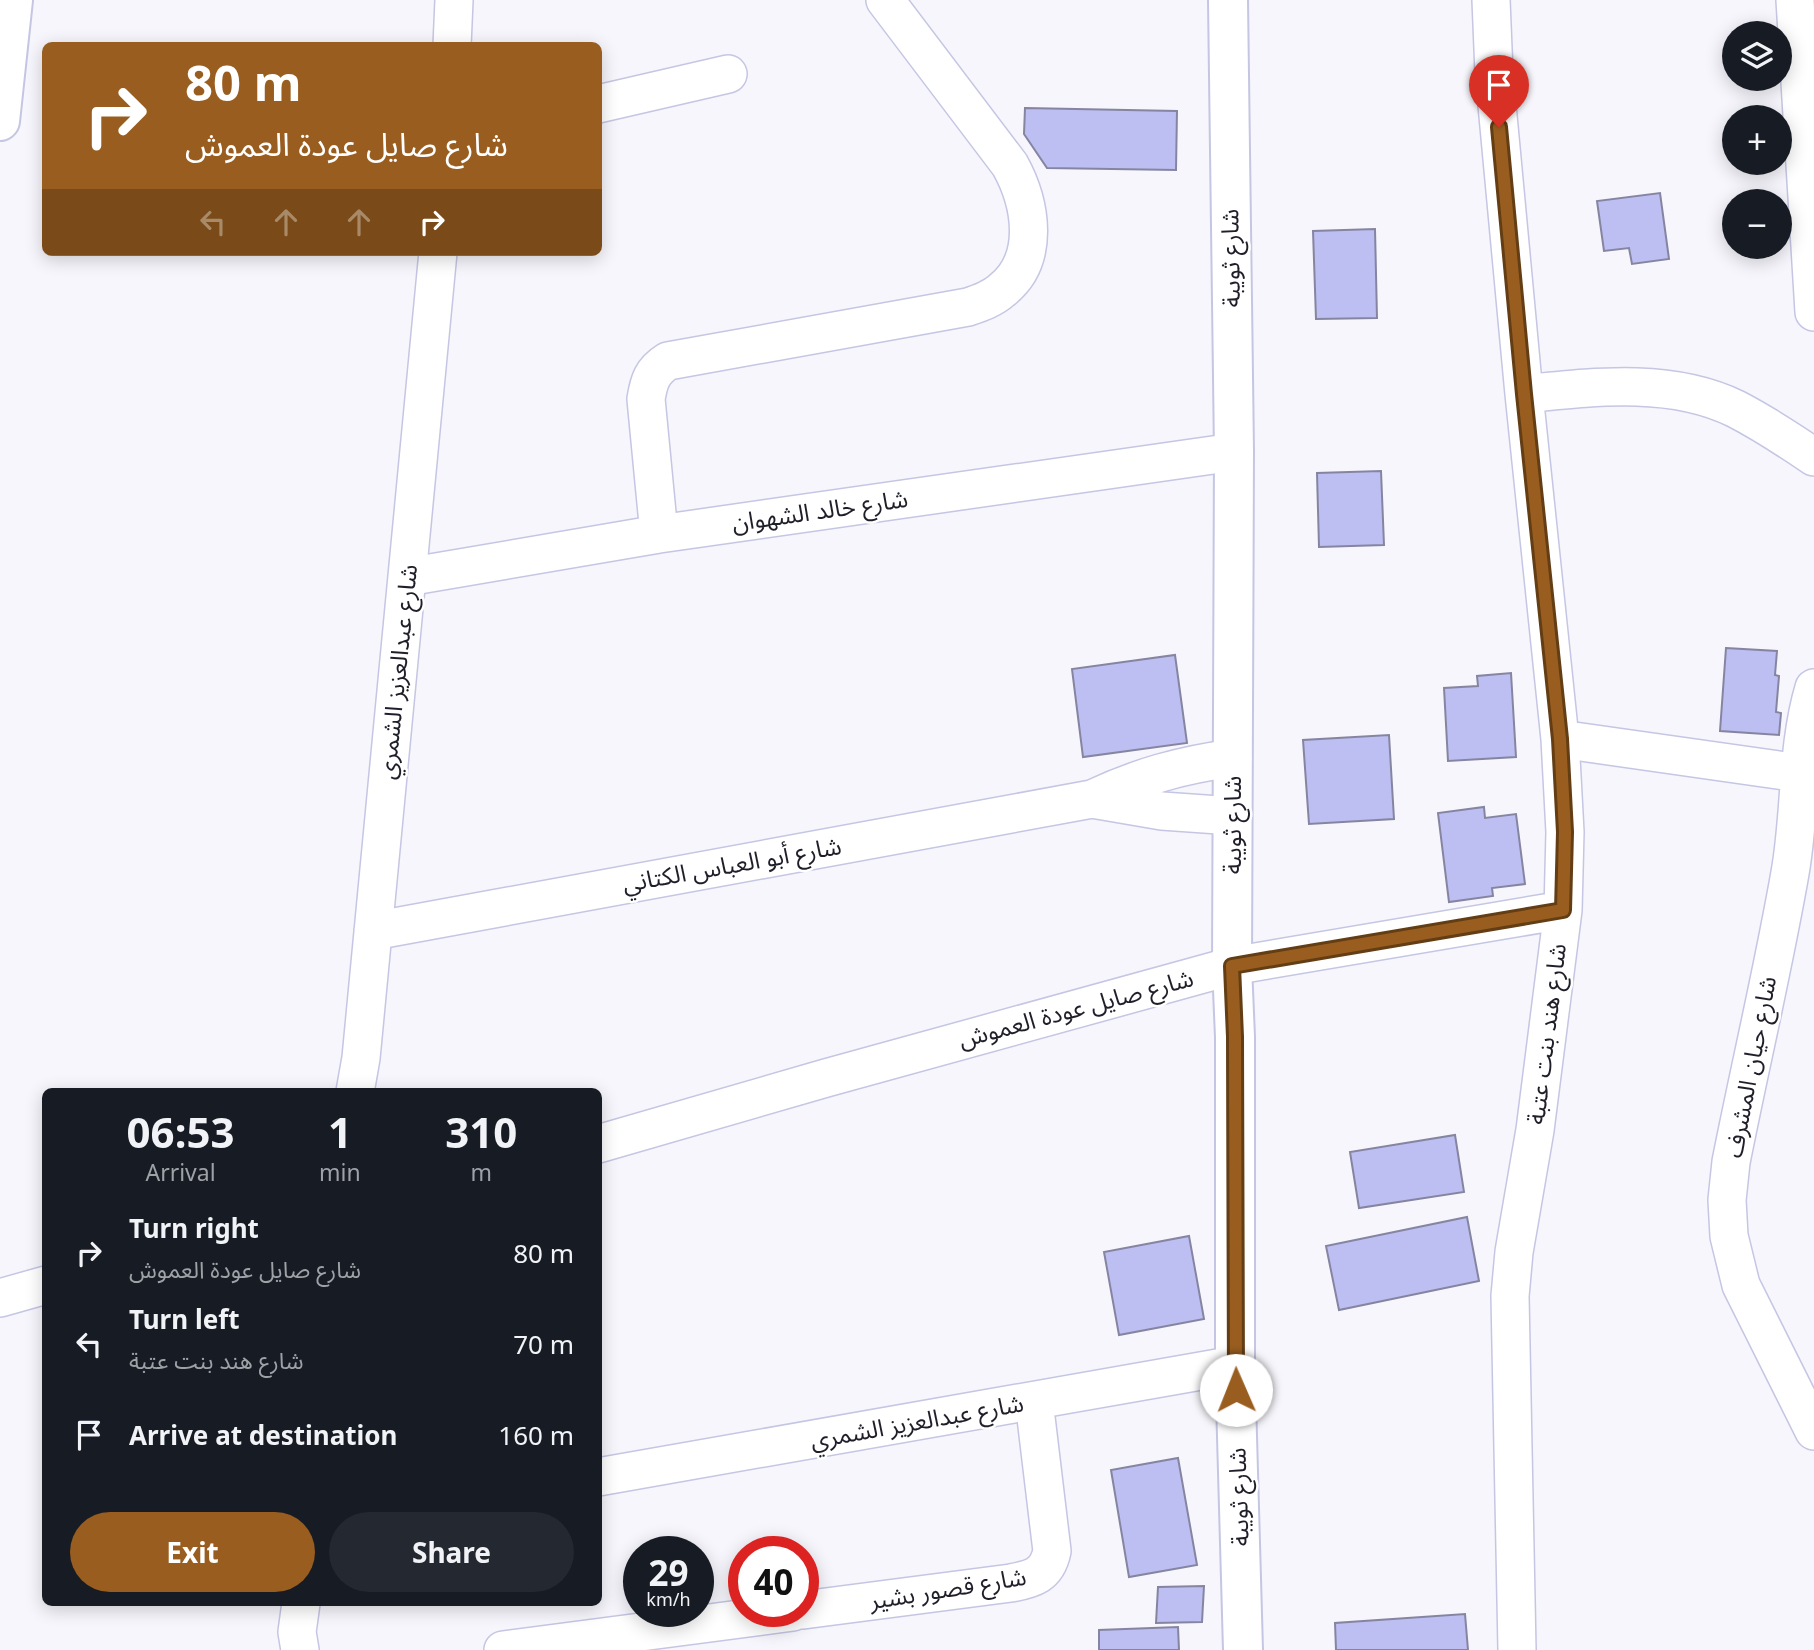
<!DOCTYPE html>
<meta charset="utf-8">
<style>
body{margin:0;font-family:"Noto Sans","Noto Sans Arabic",sans-serif;background:#242831;color:#f1f3f6;height:100vh;display:flex;flex-direction:column;font-size:26px;white-space:nowrap}
*{box-sizing:border-box;margin:0}
p{font-size:23px;color:#9ea1a6}
.icon{flex:none;width:38px;height:38px;fill:none;stroke:currentColor;stroke-width:2;stroke-linecap:round;stroke-linejoin:round}
.map{position:relative;flex:1;overflow:hidden}
.drawer{position:absolute;left:42px;top:1088px;width:560px;height:518px;display:flex;flex-direction:column;background:#171b24;border-radius:10px;box-shadow:0 4px 18px #0003}
.drawer>*{flex:none}
.guide{position:absolute;left:42px;top:42px;width:560px;height:214px;border-radius:10px;box-shadow:0 4px 18px #0003;background:#995e1f;color:#fff;overflow:hidden}
.controls{position:absolute;left:1722px;top:21px;display:grid;gap:14px}
.controls a{display:grid;place-items:center;width:70px;height:70px;border-radius:50%;background:#171b24;box-shadow:0 4px 18px #0003;font-size:35px}
.speed{position:absolute;left:623px;top:1536px;display:flex;gap:14px;font-size:35px;font-weight:700;text-align:center}
.speed>*{display:grid;place-content:center;width:91px;height:91px;border-radius:50%;background:#171b24;box-shadow:0 4px 18px #0003;line-height:1}
.speed small{font-size:18px;font-weight:400}
.speed .limit{border:10px solid #d22;background:#fff;color:#111}
.pin{position:absolute;display:grid;place-items:center;width:60px;height:60px;color:#fff;margin:-72px -30px;border-radius:50% 50% 50% 0;rotate:-45deg;box-shadow:0 0 7px #0007}
.pin .icon{rotate:45deg}
.me{position:absolute;width:77px;margin:-38px;rotate:359deg;stroke-linejoin:round;filter:drop-shadow(0 0 5px #0008)}
.turn{display:flex;align-items:center;gap:24px;height:147px;padding:0 28px;font-size:32px}
.turn .icon{width:91px;height:91px;stroke-width:2.5}
.turn b{display:block;font-size:49px;line-height:60px}
.lanes{display:flex;align-items:center;height:66px;padding:0 28px;background:#0003;justify-content:center;gap:35px;direction:ltr}
.lanes .off{opacity:.35}
.eta{display:flex;justify-content:space-evenly;align-items:center;height:119px;text-align:center}
.eta b{font-size:42px;font-weight:700;line-height:49px}
.primary-button{display:flex;gap:14px;margin-top:auto;padding:14px 28px}
.primary-button a{flex:1;height:80px;border-radius:42px;background:#995e1f;color:#fff;font-size:28px;font-weight:700;line-height:80px;text-align:center}
.primary-button a+a{background:#242831;color:#f1f3f6}
ul{padding:0;list-style:none}
li{display:flex;align-items:center;gap:21px;height:91px;padding:0 28px}
li div{flex:1}
li b{display:block;font-size:26px}
li em{font-style:normal}
.map>svg:first-child{display:block}
.building{fill:#bdbef2;stroke:#8585a1;stroke-width:2}
.lines{fill:none;stroke-linecap:round;stroke-linejoin:round}
.minor-casing{stroke:#c5c6e3;stroke-width:40}
.tertiary-casing{stroke:#c5c6e3;stroke-width:42}
.trunk-casing{stroke:#c5c6e3;stroke-width:42}
.minor{stroke:#fff;stroke-width:37}
.tertiary{stroke:#fff;stroke-width:38}
.trunk{stroke:#fff;stroke-width:38}
.route-casing{stroke:#633d14;stroke-width:18}
.route{stroke:#995e1f;stroke-width:12}
.labels{text-anchor:middle;stroke-width:5;stroke-linejoin:round;paint-order:stroke}
.street-label{font-size:24px;fill:#1f1f2a;stroke:#fff}
</style>
<div class="map">
<svg width="1814" height="1650" viewBox="0 0 1814 1650">
<rect width="100%" height="100%" fill="#f6f6fc"/>
<path class="building" d="M1025 108 1177 111 1176 170 1047 168 1024 134Z
M1660 193 1669 259 1632 264 1629 248 1604 251 1597 201Z
M1375 229 1377 318 1316 319 1313 231Z
M1381 471 1384 545 1319 547 1317 473Z
M1726 648 1777 651 1775 675 1779 676 1776 712 1781 713 1779 735 1720 731Z
M1175 655 1187 743 1083 757 1072 669Z
M1511 673 1516 757 1448 761 1444 688 1478 686 1477 676Z
M1389 735 1394 819 1309 824 1303 740Z
M1484 807 1485 818 1516 814 1525 884 1492 888 1493 896 1449 902 1438 813Z
M1455 1135 1464 1192 1359 1208 1350 1152Z
M1467 1217 1479 1281 1339 1310 1326 1246Z
M1189 1236 1204 1319 1119 1335 1104 1252Z
M1178 1458 1197 1565 1129 1577 1111 1470Z
M1204 1586 1202 1622 1156 1623 1158 1587Z
M1465 1614 1468 1650H1336L1335 1623Z
M1178 1627 1179 1650H1099V1630Z"/>
<g class="lines">
<g class="minor-casing">
<path id="minor" d="M1491 0 1494 73 1524 394 1560 739 1565 832 1563 910 1535 1130 1514 1252 1510 1296 1517 1650
M1795 0 1814 312
M452 46 454 0
M598 104 728 74
M1524 394C1593 387 1671 377 1736 409 1763 423 1789 440 1814 457
M659 534 646 399C649 381 652 371 668 361L968 307C980 303 992 299 1002 290 1041 259 1031 203 1010 165L885 0
M407 577 659 534 1234 452
M1814 688C1796 748 1801 812 1790 873 1773 970 1750 1066 1731 1162L1727 1200 1729 1236 1741 1285 1814 1431
M1560 739 1799 773
M1092 799 1162 811 1233 816
M373 931 1092 799C1139 777 1181 765 1233 758
M355 1092 361 1058 438 252
M598 1144 826 1078 1232 966 1563 910
M0 1298 46 1285
M598 1477 1235 1365
M803 1610 1011 1583C1033 1579 1047 1575 1052 1551L1034 1401
M300 1650 297 1632 301 1603
M503 1650 793 1612"/>
</g>
<g class="tertiary-casing">
<path id="tertiary" d="M1228 0 1234 452 1232 966 1235 1037V1365L1243 1650"/>
</g>
<g class="trunk-casing">
<path id="trunk" d="M0 121 13 0"/>
</g>
<use href="#minor" class="minor"/>
<use href="#tertiary" class="tertiary"/>
<use href="#trunk" class="trunk"/>
</g>
<g class="lines">
<g class="route-casing">
<path id="route" d="M1236 1390 1235 1037 1232 966 1563 910 1565 832 1560 739 1524 394 1499 127"/>
</g>
<use href="#route" class="route"/>
</g>
<g class="labels">
<g class="street-label">
<text transform="translate(1231 258) rotate(-91)" y="8">شارع ثويبة</text>
<text transform="translate(820 511) rotate(-8)" y="8">شارع خالد الشهوان</text>
<text transform="translate(398 672) rotate(-84)" y="8">شارع عبدالعزيز الشمري</text>
<text transform="translate(1233 825) rotate(-90)" y="8">شارع ثويبة</text>
<text transform="translate(732 865) rotate(-10)" y="8">شارع أبو العباس الكتاني</text>
<text transform="translate(1076 1009) rotate(-15)" y="8">شارع صايل عودة العموش</text>
<text transform="translate(1547 1034) rotate(-83)" y="8">شارع هند بنت عتبة</text>
<text transform="translate(1751 1067) rotate(-79)" y="8">شارع حيان المشرف</text>
<text transform="translate(917 1422) rotate(-10)" y="8">شارع عبدالعزيز الشمري</text>
<text transform="translate(1239 1497) rotate(-92)" y="8">شارع ثويبة</text>
<text transform="translate(948 1589) rotate(-9)" y="8">شارع قصور بشير</text>
</g>
</g>
</svg>
<div class="controls">
<a><svg class="icon" aria-label="layers" viewBox="0 0 24 24"><path d="M12 4l9 5-9 5-9-5zM3 14l9 5 9-5"/></svg></a>
<a>+</a>
<a>−</a>
</div>
<div class="speed"><div>29<small>km/h</small></div><div class="limit">40</div></div>
<div class="pin" style="left:1499px;top:127px;background:#d93025"><svg class="icon" aria-label="arrive" viewBox="0 0 24 24"><path d="M6 21V4h12l-3 4 3 4H6"/></svg></div>
<svg class="me" style="left:1236px;top:1390px" viewBox="-20 -20 40 40"><circle r="19" fill="#fff"/><path d="M0-13L10 11 0 6-10 11z" fill="#995e1f"/></svg>
<div class="guide">
<div class="turn"><svg class="icon" aria-label="right" viewBox="0 0 24 24"><path d="M7 20v-9h11M14 6l5 5-5 5"/></svg><div><b>80 m</b>شارع صايل عودة العموش</div></div>
<div class="lanes"><svg class="icon off" aria-label="left" viewBox="0 0 24 24"><path d="M17 20v-9H6M10 6l-5 5 5 5"/></svg><svg class="icon off" aria-label="ahead" viewBox="0 0 24 24"><path d="M12 20V5M6 11l6-6 6 6"/></svg><svg class="icon off" aria-label="ahead" viewBox="0 0 24 24"><path d="M12 20V5M6 11l6-6 6 6"/></svg><svg class="icon" aria-label="right" viewBox="0 0 24 24"><path d="M7 20v-9h11M14 6l5 5-5 5"/></svg></div>
</div>
<section class="drawer">
<div class="eta">
<div><b>06:53</b><p>Arrival</p></div>
<div><b>1</b><p>min</p></div>
<div><b>310</b><p>m</p></div>
</div>
<ul>
<li><svg class="icon" aria-label="right" viewBox="0 0 24 24"><path d="M7 20v-9h11M14 6l5 5-5 5"/></svg><div><b>Turn right</b><p>شارع صايل عودة العموش</p></div><em>80 m</em></li>
<li><svg class="icon" aria-label="left" viewBox="0 0 24 24"><path d="M17 20v-9H6M10 6l-5 5 5 5"/></svg><div><b>Turn left</b><p>شارع هند بنت عتبة</p></div><em>70 m</em></li>
<li><svg class="icon" aria-label="arrive" viewBox="0 0 24 24"><path d="M6 21V4h12l-3 4 3 4H6"/></svg><div><b>Arrive at destination</b></div><em>160 m</em></li>
</ul>
<div class="primary-button"><a>Exit</a><a>Share</a></div>
</section>
</div>
